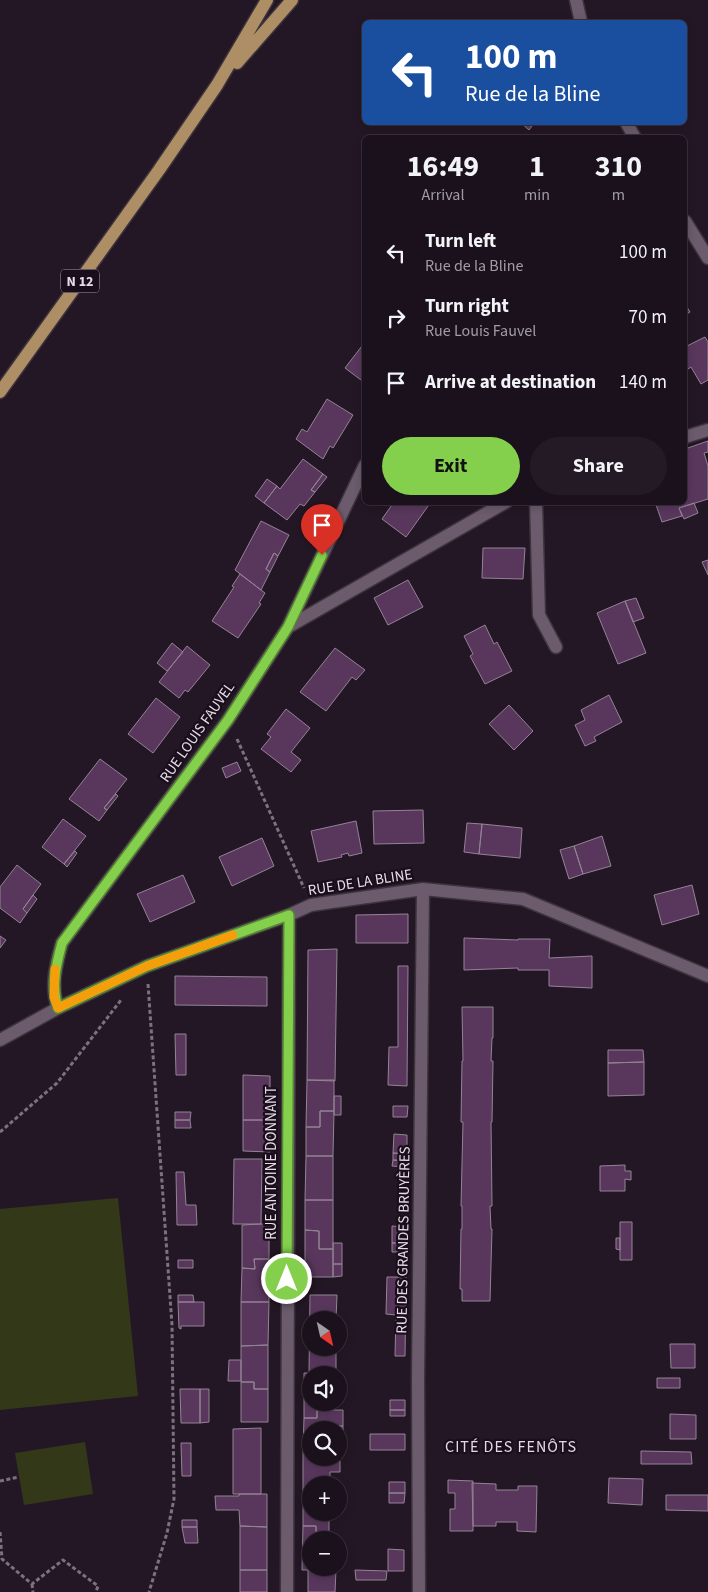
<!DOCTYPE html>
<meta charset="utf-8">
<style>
body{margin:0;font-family:"Source Sans 3",sans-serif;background:#241a25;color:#f1f3f6;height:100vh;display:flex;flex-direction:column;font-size:19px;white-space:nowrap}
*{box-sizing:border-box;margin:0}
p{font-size:16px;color:#a09da3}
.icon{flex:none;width:28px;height:28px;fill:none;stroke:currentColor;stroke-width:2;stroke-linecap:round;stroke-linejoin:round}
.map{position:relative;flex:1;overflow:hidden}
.side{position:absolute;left:362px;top:135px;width:325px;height:370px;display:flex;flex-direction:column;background:#1b111c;border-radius:8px;box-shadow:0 2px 8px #0003,0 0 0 1px #39313b}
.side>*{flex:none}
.banner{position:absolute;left:362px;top:20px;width:325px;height:105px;border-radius:8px;box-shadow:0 2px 8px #0003,0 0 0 1px #39313b;background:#1a4fa0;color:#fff;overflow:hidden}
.needle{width:32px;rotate:146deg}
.controls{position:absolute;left:302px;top:1311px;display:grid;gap:10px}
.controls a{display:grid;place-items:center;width:45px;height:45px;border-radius:50%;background:#1b111c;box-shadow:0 2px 8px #0003,0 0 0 1px #39313b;font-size:25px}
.pin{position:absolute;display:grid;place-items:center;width:42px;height:42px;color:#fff;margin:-51px -21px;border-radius:50% 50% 50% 0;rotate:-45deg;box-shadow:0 0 5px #0007}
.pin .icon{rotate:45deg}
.me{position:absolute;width:55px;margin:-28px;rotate:0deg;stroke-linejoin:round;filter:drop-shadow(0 0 4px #0008)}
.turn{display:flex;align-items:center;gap:18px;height:105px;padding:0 20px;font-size:22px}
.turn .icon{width:65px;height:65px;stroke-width:2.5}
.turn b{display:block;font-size:35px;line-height:42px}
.eta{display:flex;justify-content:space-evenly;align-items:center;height:85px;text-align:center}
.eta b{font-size:30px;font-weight:700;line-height:35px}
.cta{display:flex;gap:10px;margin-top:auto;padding:10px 20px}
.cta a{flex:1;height:58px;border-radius:30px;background:#84d04d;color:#111;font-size:20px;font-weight:700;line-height:58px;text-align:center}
.cta a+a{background:#241a25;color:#f1f3f6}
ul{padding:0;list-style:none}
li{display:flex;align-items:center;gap:15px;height:65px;padding:0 20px}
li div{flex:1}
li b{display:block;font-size:19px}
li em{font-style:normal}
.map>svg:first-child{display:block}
.green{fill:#323818}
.building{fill:#59375d;stroke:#938395}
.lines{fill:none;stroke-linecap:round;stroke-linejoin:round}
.minor-casing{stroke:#3d333d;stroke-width:15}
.tertiary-casing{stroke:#3d333d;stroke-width:15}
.primary-casing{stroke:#3d333d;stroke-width:15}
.path{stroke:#7c717d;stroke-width:3;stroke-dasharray:4 2.5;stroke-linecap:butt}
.minor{stroke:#6b5b6c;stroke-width:12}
.tertiary{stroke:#6b5b6c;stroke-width:12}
.primary{stroke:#ae8e64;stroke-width:12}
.route-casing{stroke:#568732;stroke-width:12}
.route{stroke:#84d04d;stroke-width:9}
.slow{stroke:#f59e0b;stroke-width:9}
.labels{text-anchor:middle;stroke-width:4.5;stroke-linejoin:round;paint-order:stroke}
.shield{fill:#1a0e1c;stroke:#a89ea9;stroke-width:1}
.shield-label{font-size:14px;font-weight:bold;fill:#e5dce5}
.street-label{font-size:15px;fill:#e5dce5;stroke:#1a0e1c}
.neighbourhood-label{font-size:16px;letter-spacing:1px;fill:#e7d5e8;stroke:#1a0e1c}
</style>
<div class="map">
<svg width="708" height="1592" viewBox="0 0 708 1592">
<rect width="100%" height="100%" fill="#241725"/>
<path class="green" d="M118 1198 138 1396 0 1410V1209Z
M85 1442 93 1494 24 1505 15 1453Z"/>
<path class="building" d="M520 122H535L529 130Z
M685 304 690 312 685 315Z
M705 337 708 342V380L701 384 691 367 685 371V347Z
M365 342V383L345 368Z
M327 399 353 415 333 448 330 446 323 459 296 439 302 429 307 432Z
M708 441V452L704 453 708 466V499L679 508 682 516 662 522 655 502H685V449Z
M303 459 323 474 311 490 315 492 304 506 300 504 287 520 264 503 277 486 280 489Z
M323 474 327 477 315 492 311 490Z
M267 479 277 486 264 503 255 496Z
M394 502H431L406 537 382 519Z
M694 503 698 513 684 519 679 508Z
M261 521 289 535 278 556 274 553 266 569 270 572 261 590 235 570Z
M483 548H525L523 579 482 578Z
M274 553 278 556 270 572 266 569Z
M708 560V575L702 562Z
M240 574 265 593 259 603 261 604 238 638 212 621 234 587 232 586Z
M408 580 423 607 388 625 374 598Z
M636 598 644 618 633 622 625 601Z
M625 601 646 653 618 664 597 613Z
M485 625 494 644 497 642 512 671 485 684 470 656 473 654 464 636Z
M172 643 183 652 167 671 157 663Z
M187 646 210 665 188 692 185 690 179 698 159 682Z
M335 648 365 670 356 680 352 677 326 711 300 692Z
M609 695 622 722 594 737 596 741 585 746 575 725 585 720 581 710Z
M156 698 180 717 153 753 128 734Z
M509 705 533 731 514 750 489 724Z
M286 709 310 728 291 752 301 760 291 772 261 749 271 737 267 734Z
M100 759 127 779 104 808 107 810 99 821 69 799Z
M237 762 241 771 226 778 222 768Z
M116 794 118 796 107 810 104 808Z
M423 810 424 843 374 844 373 811Z
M63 819 86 836 64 864 42 847Z
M356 821 362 853 349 856 348 853 341 855 342 857 318 862 311 831Z
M467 823 482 824 479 854 464 852Z
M482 824 522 828 520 858 479 854Z
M602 836 611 866 583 874 574 846Z
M262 838 274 866 232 886 219 857Z
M574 846 583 874 569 879 560 850Z
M75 851 77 853 67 867 64 864Z
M17 865 41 884 23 909 27 913 20 923 0 908V887Z
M183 875 195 902 150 922 137 894Z
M692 885 699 914 662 925 654 895Z
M33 895 37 899 27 913 23 909Z
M408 914V943H356V915Z
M0 936 6 940 0 948Z
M464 938 518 940V939H550L549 958 592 956V988L549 986V970H518V968L464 970Z
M337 949 335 1081 307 1080 308 950Z
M398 966H408L407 1086 388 1085 389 1047H398Z
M175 976 267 977V1006L175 1005Z
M462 1007H493V1038H492L491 1061H493L492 1122H491L492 1206H490L491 1229H492L490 1301H462V1289H460L461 1229H462V1206H461L463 1122H461L462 1061H463Z
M175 1034H186V1075H176Z
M608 1050H643L644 1062 608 1063Z
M644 1062V1095L608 1096V1063Z
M243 1075 270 1076V1120H243Z
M307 1080H334V1111H320V1127H306Z
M334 1096H341V1115H334Z
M393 1106H408L407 1117H393Z
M320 1111H334L333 1156H306V1127H320Z
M175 1112H191L190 1120H175Z
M175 1120H190L191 1128H175Z
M243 1120H270V1152L243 1151Z
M394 1134 407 1135V1154L393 1153Z
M393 1153 407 1154V1161L393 1160Z
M306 1156H333V1200H305Z
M234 1159H262L261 1224H233Z
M393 1160 407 1161V1167L392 1166Z
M625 1165V1171H631V1180L625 1179V1191H600V1166Z
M176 1172H184L186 1205H196L197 1225H177Z
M305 1200H333V1249H319V1231L305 1230Z
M620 1222H632V1260H620Z
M261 1224H269V1259H254L255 1269 242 1268V1225Z
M392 1226 406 1227V1243H392Z
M305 1230 319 1231V1249H333V1277H305Z
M616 1238H620V1250L616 1249Z
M333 1243H342V1264H333Z
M392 1243H406V1252H392Z
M254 1259H269V1302H241L242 1268 255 1269Z
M178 1260H193V1268H178Z
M333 1264H342V1276L333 1277Z
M387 1277H406L405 1356H395L396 1315 386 1314Z
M178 1295H193L194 1302H178Z
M310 1295H337L336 1320H311V1348H336V1373H309Z
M178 1302H204V1326H181V1329L179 1328Z
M241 1302H269L268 1345 241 1346Z
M670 1344H695V1368H671Z
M268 1345V1389H254V1382H241V1346Z
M229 1360H241V1381H228Z
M304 1373H332V1375H311V1402H331V1404H317V1418H304Z
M657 1378H680V1388H657Z
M241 1382H254V1389H268V1422H241Z
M180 1389H200V1423H181Z
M200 1389H209V1422L200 1423Z
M390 1400H405V1410H390Z
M317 1404H331V1410H343V1426H331V1430H311V1449H303L304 1418H317Z
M390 1410H405V1416H390Z
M670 1414 696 1415V1439H670Z
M331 1426H343V1450H339V1430H331Z
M261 1428V1494H233V1429Z
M370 1434H405V1450H370Z
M181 1443H191V1476H182Z
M303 1449H311V1458H330V1461H340V1472H330V1485H311V1492H303Z
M641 1451 691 1452 692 1464H641Z
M609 1478 643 1479 642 1505 608 1503Z
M448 1480 473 1481V1531H450V1509H455V1493H448Z
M389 1482H405V1493H389Z
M472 1483 496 1484V1490H518V1486H537L536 1532 517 1531V1522H496V1526H473Z
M303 1492H311V1512H329V1537H316V1526H303Z
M389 1493H405L404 1503H389Z
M239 1494H267V1527L240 1526 239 1510H216L215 1496H239Z
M666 1495H708V1511L666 1510Z
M182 1520H197V1527H182Z
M240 1526 267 1527V1570H240Z
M303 1526H316V1537H329V1540H311V1568H328V1570H302Z
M182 1527H197L198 1543H185Z
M388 1549 404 1550V1571H388Z
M240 1570H267V1592H240Z
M308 1570H336L335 1592H308Z
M355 1570 387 1571 386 1580H356Z"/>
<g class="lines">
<g class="minor-casing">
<path id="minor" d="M576 0 581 22
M626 122 635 138
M685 437 708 430
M536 502 539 615 556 647
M288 627 506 502
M58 1008C50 986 56 965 62 943L228 720 288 627 365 465
M0 1040 58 1008 147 966 289 915 311 905 423 889 523 899 708 976
M287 1592 289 915
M419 1592 418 1380 423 889"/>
</g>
<g class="tertiary-casing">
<path id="tertiary" d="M685 221 708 258"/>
</g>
<g class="primary-casing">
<path id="primary" d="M237 63 292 0
M0 392 159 170 217 85 267 0"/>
</g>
<path class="path" d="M237 739 304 888
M148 984 172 1325 174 1499 167 1533 149 1592
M0 1132 57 1083 121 1000
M0 1481 19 1477
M0 1532 2 1559 32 1584 63 1560 98 1586 96 1592
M32 1584 33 1592"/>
<use href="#minor" class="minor"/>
<use href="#tertiary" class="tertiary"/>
<use href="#primary" class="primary"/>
</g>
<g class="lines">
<g class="route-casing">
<path id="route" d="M287 1279 289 915 147 966 58 1008C51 986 56 965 62 943L228 720 288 627 322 555"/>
</g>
<use href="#route" class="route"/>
<path class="slow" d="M55 969 54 997 58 1008 147 966 233 935"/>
</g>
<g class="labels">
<rect class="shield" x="61" y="269.5" width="38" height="23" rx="4"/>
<g class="shield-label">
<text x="80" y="286">N 12</text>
</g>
<g class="street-label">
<text transform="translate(197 732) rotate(-55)" y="5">RUE LOUIS FAUVEL</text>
<text transform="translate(360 882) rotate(-9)" y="5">RUE DE LA BLINE</text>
<text transform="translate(271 1163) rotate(-90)" y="5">RUE ANTOINE DONNANT</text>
<text transform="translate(403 1240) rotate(-89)" y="5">RUE DES GRANDES BRUYÈRES</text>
</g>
<g class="neighbourhood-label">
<text x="511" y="1452">CITÉ DES FENÔTS</text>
</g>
</g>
</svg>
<div class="controls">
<a><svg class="needle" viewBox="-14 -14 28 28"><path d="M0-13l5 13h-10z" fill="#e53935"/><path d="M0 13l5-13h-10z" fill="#a09da3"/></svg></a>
<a><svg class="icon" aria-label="sound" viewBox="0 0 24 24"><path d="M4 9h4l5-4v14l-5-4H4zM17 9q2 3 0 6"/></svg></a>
<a><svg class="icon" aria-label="search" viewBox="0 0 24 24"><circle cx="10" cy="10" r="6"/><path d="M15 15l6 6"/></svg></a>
<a>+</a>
<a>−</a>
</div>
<div class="pin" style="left:322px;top:555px;background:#d93025"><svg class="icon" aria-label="arrive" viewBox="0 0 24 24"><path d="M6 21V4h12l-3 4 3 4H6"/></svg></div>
<svg class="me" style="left:287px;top:1279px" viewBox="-20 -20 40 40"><circle r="17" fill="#84d04d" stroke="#fff" stroke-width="3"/><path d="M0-11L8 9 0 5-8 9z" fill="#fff"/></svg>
<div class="banner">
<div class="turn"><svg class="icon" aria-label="left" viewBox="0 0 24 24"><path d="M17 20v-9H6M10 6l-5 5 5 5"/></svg><div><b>100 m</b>Rue de la Bline</div></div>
</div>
<section class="side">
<div class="eta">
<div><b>16:49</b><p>Arrival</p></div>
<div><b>1</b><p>min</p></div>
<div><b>310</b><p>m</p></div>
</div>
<ul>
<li><svg class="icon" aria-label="left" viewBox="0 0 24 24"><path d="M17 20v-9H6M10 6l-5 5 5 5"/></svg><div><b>Turn left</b><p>Rue de la Bline</p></div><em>100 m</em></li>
<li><svg class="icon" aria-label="right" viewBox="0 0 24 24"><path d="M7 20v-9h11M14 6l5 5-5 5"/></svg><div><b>Turn right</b><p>Rue Louis Fauvel</p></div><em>70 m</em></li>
<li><svg class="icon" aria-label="arrive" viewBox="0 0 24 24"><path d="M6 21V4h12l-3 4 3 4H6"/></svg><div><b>Arrive at destination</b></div><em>140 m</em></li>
</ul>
<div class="cta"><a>Exit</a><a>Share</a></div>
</section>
</div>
